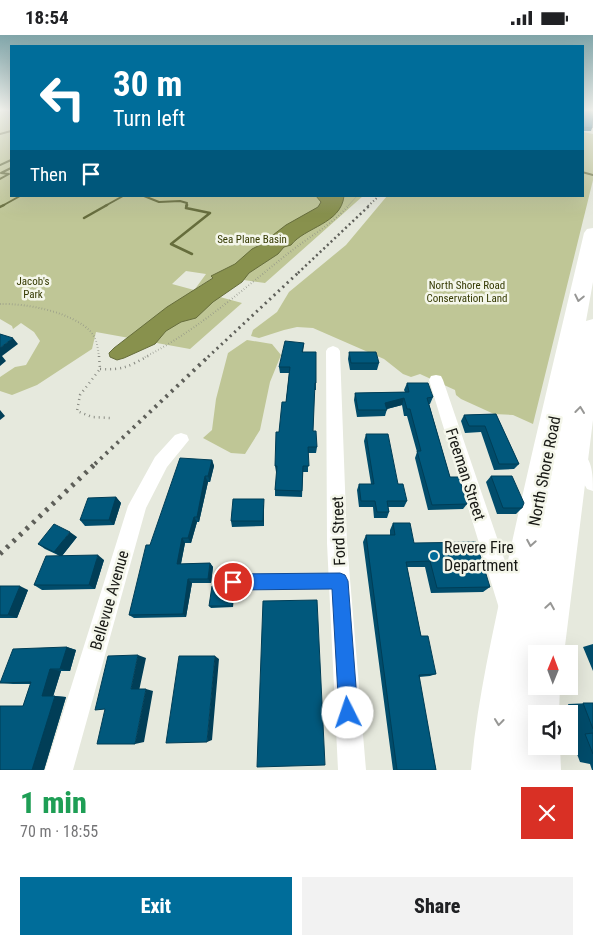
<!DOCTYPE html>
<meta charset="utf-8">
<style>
body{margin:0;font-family:"Roboto Condensed",sans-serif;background:#f2f2f2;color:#202124;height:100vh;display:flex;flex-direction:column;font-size:19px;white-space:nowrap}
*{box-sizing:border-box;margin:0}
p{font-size:16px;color:#757577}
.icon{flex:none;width:28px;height:28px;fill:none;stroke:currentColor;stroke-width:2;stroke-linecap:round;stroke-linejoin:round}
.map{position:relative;height:735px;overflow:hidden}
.panel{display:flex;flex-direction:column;background:#fff;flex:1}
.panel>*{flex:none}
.top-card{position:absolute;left:10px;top:10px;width:574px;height:152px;border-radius:0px;box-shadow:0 5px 20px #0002;background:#006d9a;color:#fff;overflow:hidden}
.needle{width:32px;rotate:1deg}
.fabs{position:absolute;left:528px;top:610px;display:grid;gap:10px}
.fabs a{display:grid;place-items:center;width:50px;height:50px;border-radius:0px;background:#fff;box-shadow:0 5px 20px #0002;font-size:25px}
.pin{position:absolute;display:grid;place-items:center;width:42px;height:42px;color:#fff;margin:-21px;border:2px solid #fff;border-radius:50%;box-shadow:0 1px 5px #0007}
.me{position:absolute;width:55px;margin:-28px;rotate:356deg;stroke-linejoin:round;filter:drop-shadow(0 0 4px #0008)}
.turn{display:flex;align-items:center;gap:18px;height:105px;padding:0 20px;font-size:22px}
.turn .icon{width:65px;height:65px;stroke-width:2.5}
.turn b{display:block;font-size:35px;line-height:42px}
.then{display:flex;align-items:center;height:48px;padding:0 20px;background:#0003;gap:10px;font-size:19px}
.round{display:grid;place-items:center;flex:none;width:52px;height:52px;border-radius:0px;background:#f2f2f2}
.summary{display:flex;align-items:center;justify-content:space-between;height:85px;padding:0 20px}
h1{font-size:30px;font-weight:800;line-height:38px;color:#1e9e55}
.primary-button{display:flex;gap:10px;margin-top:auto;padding:10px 20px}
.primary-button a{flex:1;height:58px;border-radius:0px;background:#006d9a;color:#fff;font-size:20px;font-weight:800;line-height:58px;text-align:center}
.primary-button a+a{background:#f2f2f2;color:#202124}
.status{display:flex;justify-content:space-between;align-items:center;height:35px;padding:0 25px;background:#fff;direction:ltr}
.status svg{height:14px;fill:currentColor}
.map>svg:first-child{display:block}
.green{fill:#bfc696}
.water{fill:#88914d;stroke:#666d3c}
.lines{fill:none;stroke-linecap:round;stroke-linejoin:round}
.stream-far1{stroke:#666d3c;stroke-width:2}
.stream{stroke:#666d3c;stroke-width:2.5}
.path-far2{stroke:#898b83;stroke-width:1;stroke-dasharray:0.5 1;stroke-linecap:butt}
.path-far1{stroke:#898b83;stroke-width:2;stroke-dasharray:0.5 2.5;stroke-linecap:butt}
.path{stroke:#898b83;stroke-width:2.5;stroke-dasharray:1 4;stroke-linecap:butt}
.lane{fill:#fff;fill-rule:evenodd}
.street{fill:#fff;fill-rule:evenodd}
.highway{fill:#fff;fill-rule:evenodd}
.rail-far4{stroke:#5e5f59;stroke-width:2;stroke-dasharray:1 2.5;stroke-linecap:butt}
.rail-far3{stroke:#5e5f59;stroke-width:2.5;stroke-dasharray:2 3;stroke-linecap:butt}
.rail-far2{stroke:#5e5f59;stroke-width:3;stroke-dasharray:2 4;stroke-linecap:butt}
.rail-far1{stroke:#5e5f59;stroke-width:4;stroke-dasharray:2.5 5;stroke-linecap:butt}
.rail{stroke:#5e5f59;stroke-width:5;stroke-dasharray:3 6;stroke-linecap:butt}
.wall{fill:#014c6b}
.shaded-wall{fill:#013e57}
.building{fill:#01587c;stroke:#013e57}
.oneway{stroke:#979795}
.route{fill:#1a73e8;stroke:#114b97}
.poi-dot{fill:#006d9a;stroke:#f4f6ea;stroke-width:2}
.labels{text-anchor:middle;stroke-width:5;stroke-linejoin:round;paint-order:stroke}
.far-park-label{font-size:11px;fill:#363b04;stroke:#f4f6ea}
.near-street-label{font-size:16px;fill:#171814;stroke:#f4f6ea}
.near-poi-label{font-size:16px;fill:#171814;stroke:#f4f6ea;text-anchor:start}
</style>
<div class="status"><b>18:54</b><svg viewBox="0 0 49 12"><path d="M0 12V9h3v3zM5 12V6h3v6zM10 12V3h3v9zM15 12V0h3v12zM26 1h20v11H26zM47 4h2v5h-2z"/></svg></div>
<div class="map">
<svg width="593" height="735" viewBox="0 0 593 735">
<rect width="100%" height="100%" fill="#e6e9dd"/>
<path class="green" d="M0 76H11V161H363L265 248 216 241 195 254 206 239 186 236 172 249 242 268 190 314 96 297 92 314 37 350 12 360 0 356V342L15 332 26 330 40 306 34 297 21 288 13 294 12 291 0 284Z
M583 97 593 99V145L533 389 513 380 494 379 461 364 456 360 455 355 420 339 411 342 403 339 384 324 313 293 297 292 284 295 259 303 251 301 253 295 277 277 289 257 346 210 387 161H582Z
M247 305 272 309 281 320 270 347 260 395 245 419 231 418 203 403 212 395 216 364 228 318Z"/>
<path class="water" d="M316 161H344C341 189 305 192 291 210L284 212 278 219 249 238 242 247 213 267 196 283 181 287 166 296 155 309 124 323 117 325 110 322 109 318 114 313 167 272 213 243 211 241 235 229 252 214 260 210 286 190 318 172 321 167Z"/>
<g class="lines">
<path class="stream-far1" d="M0 99 11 96
M0 130 11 125
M582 137 593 140
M0 144 9 139 1 138 11 133
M144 161 159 167 180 166 187 168 186 171
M2 171 20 161
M105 171 123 161"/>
<path class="stream" d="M187 170 186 173 210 178 171 209 192 219
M0 172 4 170
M84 183 107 170"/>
<path class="path-far2" d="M348 171 357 161"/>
<path class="path-far1" d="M0 269C25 268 73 277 91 297 97 304 98 314 99 322
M145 322C198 295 243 254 290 217 310 201 333 189 349 170"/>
<path class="path" d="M99 321 100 334 80 360 77 376 92 382 111 383
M100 334C123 335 128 332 148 321"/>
<path class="lane" d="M338 541 342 542 343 546 342 550 338 551 233 552 229 551 228 547 229 543 233 542Z"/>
<path class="street" d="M333 311 338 313 340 316 347 508 366 735H338L327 508 326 316 328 313Z
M436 340 441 341 443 345 520 570 517 578 509 581 501 578 498 570 429 345 431 341Z
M181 398 187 400 189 405 167 432 146 473 73 735H45L128 471 155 422 175 400Z
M576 414C593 420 593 440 593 456L587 454 568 421 570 416Z"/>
<path class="highway" d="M593 193V247L586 286 593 284V385L564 619H536V651H560L559 679H536V711H560L561 735H471C477 665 493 598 507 530 531 419 558 309 584 198L587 194Z"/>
<path class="rail-far4" d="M368 171 379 161"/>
<path class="rail-far3" d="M298 238 370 170"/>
<path class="rail-far2" d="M208 322 299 237"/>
<path class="rail-far1" d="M95 429 209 321"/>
<path class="rail" d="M0 519 96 428"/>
</g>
<path class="wall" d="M582 76 592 93 591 96H582Z
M304 308 303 317 316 348V355H314L313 396 317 412 316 418H308V437H303L302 462 275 461V455L277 437H276L275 431 279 397 286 367 289 338H280L279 332Z
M349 317 379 328 377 335H350L348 324Z
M407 348 433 362 430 369H429L450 442 467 469 463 474 428 475 415 423 417 417 407 381H404L402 370 387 374 385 381 357 382 354 365 355 358 405 357 404 355Z
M496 379 519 429 514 434 494 435 481 397 465 398 461 386 464 380Z
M366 399 398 449 407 466 404 472H388L389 477 387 483H374L373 472H359L357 455 359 449H371L364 406Z
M212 425 214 431 210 447H208L199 487H197L191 508H185L181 529 210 528 213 532 211 548H192L186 582 134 583 129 580 150 510Z
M491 441 522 473 516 479H497L486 447Z
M116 462 121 468 114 490 85 491 80 485Z
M264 470V491L232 492 231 486Z
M393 488 414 508 490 552 483 557 431 558 425 532H407L421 601 436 639 430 641 419 642 436 735H393L363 507 366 500H390V495Z
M77 502 62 521 104 525 95 554 42 555 34 550 60 521 45 514 38 509Z
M0 551 28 555 17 583H0Z
M234 554 233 572 211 573 209 571Z
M593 609V636L583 612Z
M67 612 76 615 70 636H61L53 661 66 662 44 735H0L31 649H13L0 648Z
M593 668V735H592L590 729 580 727 569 698H578L568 669Z"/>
<path class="shaded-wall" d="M13 303 18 309 2 321 6 326 0 331V313Z
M404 363 402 370 383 375 385 368Z
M0 375 5 381 0 385Z
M212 425 214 431 210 447 208 441Z
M205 441 208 447 199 487 197 482Z
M116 462 121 468 114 490 109 485Z
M264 464V491L263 486Z
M194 482 197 487 191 508 188 503Z
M70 497 77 502 61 522 54 517Z
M182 503 185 508 180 533 177 529Z
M98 520 104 525 95 554 89 550Z
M210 528 213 532 211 548 208 544Z
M188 544 192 548 186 582 183 579Z
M20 551 28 555 17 583 8 580Z
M233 552 234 554 233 572 232 571Z
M67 612 76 615 70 636 60 634Z
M138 620 146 623 139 656 131 654Z
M215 621 219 624 212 705 207 707Z
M50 634 61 636 53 662 42 661Z
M146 654 153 656 144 707 135 709Z
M55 661 66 662 44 735H32Z"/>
<path class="building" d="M582 76H593L592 93 582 92Z
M0 299 13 303 0 313Z
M285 306 304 308 302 317H316V348H315L313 396H316L317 412H308L309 431H303L302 456 275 455 277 431H275L276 397H279L282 367H286L290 332H279Z
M349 317H376L379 328H351Z
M407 348H428L433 362 427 363 450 442H459L467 469 432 470 417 416H421L410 374H407L404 363 385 368 387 375H358L355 358 409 357Z
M496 379 519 429H499L485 391H469L464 380Z
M366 399H388L398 449H403L407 466H387L389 477H377L375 466H361L359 449H374Z
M180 423 212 425 208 441H205L197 482H194L188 503H182L177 529 210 528 208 544H188L183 579 129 580 146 510H150Z
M491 441H512L524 468 522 473H503Z
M116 462 109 485H80L88 463Z
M233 464H264L263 486H231Z
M393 488H410L414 508 476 507 490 552 437 553 430 526 406 527 421 601H428L436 639 419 640 436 735H397L366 500H395Z
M54 489 70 497 54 517 38 509Z
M98 520 89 550H34L46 521Z
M0 551H20L8 580H0Z
M212 551 233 552 232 571H209Z
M317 565 325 730 257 732 263 566Z
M67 612 60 634H50L42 661H55L32 735H0V671H23L31 647 0 648 13 614Z
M138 620 131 654H146L135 709H97L105 674 95 675 108 621Z
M179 621H215L207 707 166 708Z
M583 668H593V694Z
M593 698V719L585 699Z"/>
<defs><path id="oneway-chevron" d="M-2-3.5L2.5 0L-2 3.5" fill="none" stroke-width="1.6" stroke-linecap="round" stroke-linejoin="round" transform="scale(1.25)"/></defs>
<g class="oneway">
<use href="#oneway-chevron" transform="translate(579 263) rotate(102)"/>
<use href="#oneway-chevron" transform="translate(580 375) rotate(-83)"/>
<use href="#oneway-chevron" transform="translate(531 508) rotate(100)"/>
<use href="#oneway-chevron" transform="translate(550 571) rotate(-81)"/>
<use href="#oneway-chevron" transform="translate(499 687) rotate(96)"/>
</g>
<linearGradient id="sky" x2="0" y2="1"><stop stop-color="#81a6aa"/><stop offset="0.42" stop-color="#f4f5f0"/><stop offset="1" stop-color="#f4f5f0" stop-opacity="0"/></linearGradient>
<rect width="593" height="179" fill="url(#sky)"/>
<path class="route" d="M340 538 345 540 348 546 358 678 355 685 348 688 342 685 339 678 332 554 233 555 228 552 225 547 228 541 233 539Z"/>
<circle class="poi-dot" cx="434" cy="521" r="5"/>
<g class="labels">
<g class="far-park-label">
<text x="252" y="208">Sea Plane Basin</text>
<text x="33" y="250">Jacob's<tspan x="33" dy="13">Park</tspan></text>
<text x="467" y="254">North Shore Road<tspan x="467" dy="13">Conservation Land</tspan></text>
</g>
<g class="near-street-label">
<text transform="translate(544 436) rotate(-79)" y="6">North Shore Road</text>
<text transform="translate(466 439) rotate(72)" y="6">Freeman Street</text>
<text transform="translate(338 496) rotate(-92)" y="6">Ford Street</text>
<text transform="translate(109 565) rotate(-74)" y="6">Bellevue Avenue</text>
</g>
<g class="near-poi-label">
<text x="444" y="518">Revere Fire<tspan x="444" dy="18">Department</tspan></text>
</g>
</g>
</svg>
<div class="fabs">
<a><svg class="needle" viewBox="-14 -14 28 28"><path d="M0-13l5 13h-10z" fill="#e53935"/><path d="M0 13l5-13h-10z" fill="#757577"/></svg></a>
<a><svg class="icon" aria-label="sound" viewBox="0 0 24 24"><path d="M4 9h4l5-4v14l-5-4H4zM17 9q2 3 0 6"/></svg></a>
</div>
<div class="pin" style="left:233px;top:547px;background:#d93025"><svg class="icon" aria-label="arrive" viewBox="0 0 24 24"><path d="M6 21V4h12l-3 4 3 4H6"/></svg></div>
<svg class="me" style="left:348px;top:678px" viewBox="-20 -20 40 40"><circle r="19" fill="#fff"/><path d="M0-13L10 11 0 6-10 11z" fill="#1a73e8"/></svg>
<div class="top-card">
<div class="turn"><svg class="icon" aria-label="left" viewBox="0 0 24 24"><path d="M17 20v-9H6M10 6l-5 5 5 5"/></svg><div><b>30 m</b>Turn left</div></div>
<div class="then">Then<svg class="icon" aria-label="arrive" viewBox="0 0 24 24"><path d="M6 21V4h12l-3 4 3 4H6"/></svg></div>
</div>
</div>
<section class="panel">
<div class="summary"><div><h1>1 min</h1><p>70 m · 18:55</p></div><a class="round" style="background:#d93025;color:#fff"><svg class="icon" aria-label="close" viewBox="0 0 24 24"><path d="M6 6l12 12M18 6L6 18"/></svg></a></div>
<div class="primary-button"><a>Exit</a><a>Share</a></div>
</section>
